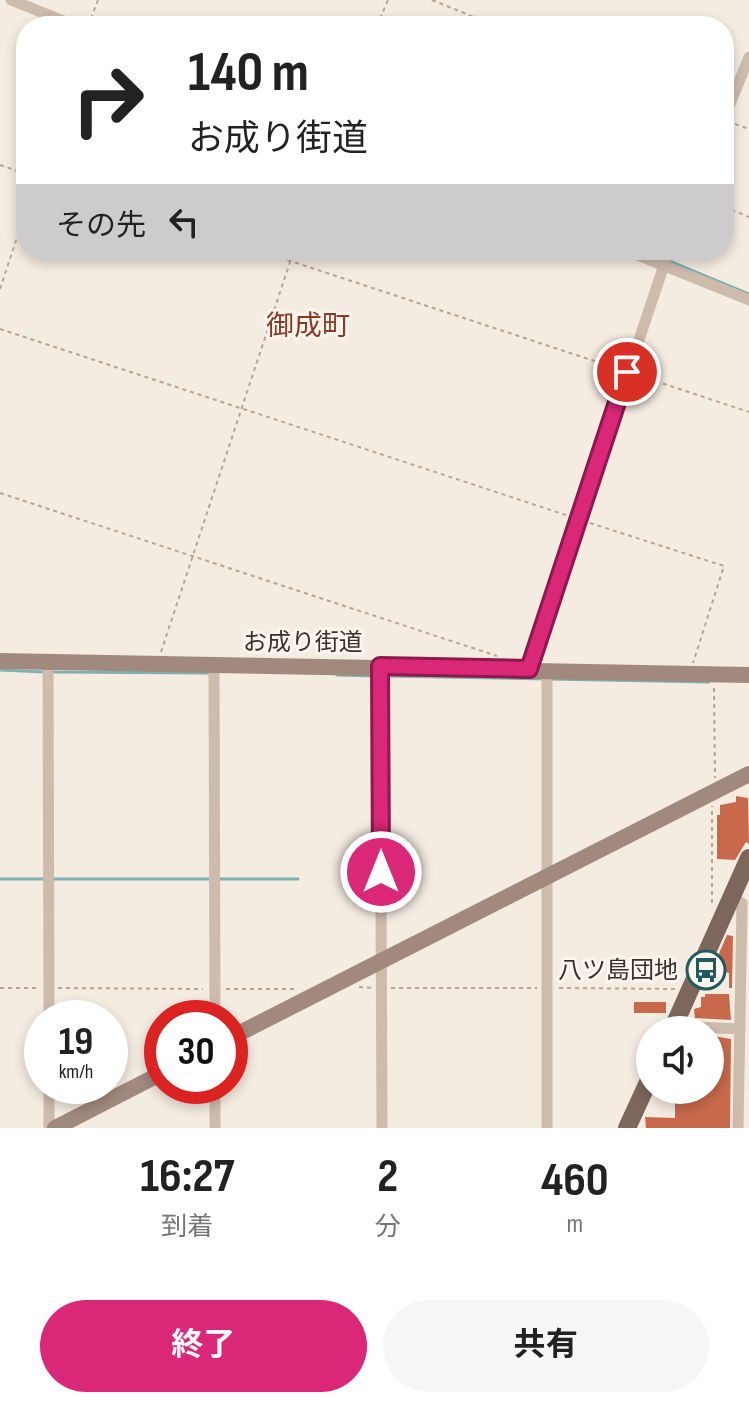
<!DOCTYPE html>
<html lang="ja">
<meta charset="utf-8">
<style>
body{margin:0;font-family:"Sofia Sans Condensed","Noto Sans JP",sans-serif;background:#f6f6f6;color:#222;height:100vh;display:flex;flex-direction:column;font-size:30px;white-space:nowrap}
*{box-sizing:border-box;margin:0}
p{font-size:26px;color:#767676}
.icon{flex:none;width:44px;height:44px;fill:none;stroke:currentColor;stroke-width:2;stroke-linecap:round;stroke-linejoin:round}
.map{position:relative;height:1128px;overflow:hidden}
.panel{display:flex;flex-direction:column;background:#fff;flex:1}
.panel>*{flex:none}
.banner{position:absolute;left:16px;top:16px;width:718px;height:244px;border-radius:32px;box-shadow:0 4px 12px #0003;background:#fff;color:#222;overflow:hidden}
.tools{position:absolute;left:636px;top:1016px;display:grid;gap:16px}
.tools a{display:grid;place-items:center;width:88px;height:88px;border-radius:50%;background:#fff;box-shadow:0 4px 12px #0003;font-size:40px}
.speed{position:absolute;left:24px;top:1000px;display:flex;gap:16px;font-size:40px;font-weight:700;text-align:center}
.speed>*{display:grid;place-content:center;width:104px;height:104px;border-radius:50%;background:#fff;box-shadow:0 4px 12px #0003;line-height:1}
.speed small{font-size:20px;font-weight:400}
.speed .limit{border:12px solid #d22;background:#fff;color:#111}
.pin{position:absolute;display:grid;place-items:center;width:68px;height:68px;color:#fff;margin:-34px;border:4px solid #fff;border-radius:50%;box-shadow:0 2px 8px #0007}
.me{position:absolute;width:88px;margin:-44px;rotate:0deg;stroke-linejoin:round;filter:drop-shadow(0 0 6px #0008)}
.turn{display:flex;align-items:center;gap:28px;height:168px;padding:0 40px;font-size:36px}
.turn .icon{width:104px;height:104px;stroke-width:2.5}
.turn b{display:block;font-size:56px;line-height:68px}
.then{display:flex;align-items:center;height:76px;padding:0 40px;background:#0003;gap:16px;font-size:30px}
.eta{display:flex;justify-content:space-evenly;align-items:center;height:136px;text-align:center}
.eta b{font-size:48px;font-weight:700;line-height:56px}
.primary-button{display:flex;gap:16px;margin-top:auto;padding:16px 40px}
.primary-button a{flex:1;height:92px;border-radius:48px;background:#db2777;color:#fff;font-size:32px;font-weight:700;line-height:92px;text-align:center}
.primary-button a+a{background:#f6f6f6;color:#222}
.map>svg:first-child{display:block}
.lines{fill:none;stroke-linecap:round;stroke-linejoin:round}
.stream{stroke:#7fb0b2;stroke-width:3}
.building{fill:#c8694b}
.path{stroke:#b9a596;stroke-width:2;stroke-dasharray:4 4;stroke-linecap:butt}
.street{stroke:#cdbbac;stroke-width:11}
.secondary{stroke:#a18a7d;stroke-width:16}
.primary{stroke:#7d675c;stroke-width:18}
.route-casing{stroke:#8e194d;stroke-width:20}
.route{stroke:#db2777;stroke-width:14}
.labels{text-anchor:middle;stroke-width:6;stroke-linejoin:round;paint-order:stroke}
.street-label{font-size:24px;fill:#3b302b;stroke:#fbf5ee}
.poi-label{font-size:24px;fill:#3b302b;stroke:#fbf5ee;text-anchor:end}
.quarter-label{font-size:28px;fill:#8c3b22;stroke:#fbf5ee}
</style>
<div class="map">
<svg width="749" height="1128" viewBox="0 0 749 1128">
<rect width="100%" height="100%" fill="#f4ebe1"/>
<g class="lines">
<path class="stream" d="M77 21 89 26
M643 250 749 294
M0 670 45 672
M53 672 209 673
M337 675 377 676
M385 676 709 682
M0 879H46
M54 879H210
M218 879H298"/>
</g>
<path class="building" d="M736 796 748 798 749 844 746 842 735 860 717 859V815H720V805L736 802Z
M727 935 733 936 732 988H729V973L717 970V958Z
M705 994H729L731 1020 695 1018 694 1009 701 1007V997H705Z
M634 1002H666V1013H634Z
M713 1036 731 1039 730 1128H646L645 1117 675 1118V1092L710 1090V1039Z"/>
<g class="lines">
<path class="path" d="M432 0 496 26
M88 26 98 0
M377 26 388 0
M735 124 749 129
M0 165 26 174
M724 207 749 217
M257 250 619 369
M0 289 26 210
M0 329 569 516
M640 376 749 412
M0 493 497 656
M590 523 724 566 693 663
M161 652 294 250
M714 688 715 778
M712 903V806
M359 987 373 988
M0 988H39
M58 988 203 989
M391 988H537
M559 988 677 989
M226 989H295"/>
<path class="street" d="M11 0 76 26
M724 119 749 57
M625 250 749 300
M48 663 49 1018
M214 666 215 1018
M380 666 382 1128
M529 669 669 250
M547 670V1128
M731 899 742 903 738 1128
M673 1026 740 1029
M49 1086V1128
M215 1086V1128"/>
<path class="secondary" d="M0 661 749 675
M230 1038 749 774
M55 1128 162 1073"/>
<path class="primary" d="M672 1030 749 858
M627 1128 650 1078"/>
</g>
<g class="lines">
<g class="route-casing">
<path id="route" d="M381 872 380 666 529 669 627 372"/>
</g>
<use href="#route" class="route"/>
</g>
<defs>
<g id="bus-ring" transform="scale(2)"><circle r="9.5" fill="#fbf5ee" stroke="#1f5a5e" stroke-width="1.5"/><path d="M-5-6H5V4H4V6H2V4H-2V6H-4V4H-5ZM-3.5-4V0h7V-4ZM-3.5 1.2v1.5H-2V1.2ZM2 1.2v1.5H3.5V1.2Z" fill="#1f5a5e"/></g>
</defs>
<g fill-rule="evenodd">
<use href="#bus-ring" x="706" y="970"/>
</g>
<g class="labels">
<g class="street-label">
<text x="303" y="650">お成り街道</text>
</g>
<g class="poi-label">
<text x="678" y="978">八ツ島団地</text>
</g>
<g class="quarter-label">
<text x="308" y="335">御成町</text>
</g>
</g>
</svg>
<div class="tools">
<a><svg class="icon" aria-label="sound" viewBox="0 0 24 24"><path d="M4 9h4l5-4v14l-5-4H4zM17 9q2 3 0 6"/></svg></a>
</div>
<div class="speed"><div>19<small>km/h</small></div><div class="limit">30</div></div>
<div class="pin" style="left:627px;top:372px;background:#d93025"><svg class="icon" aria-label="arrive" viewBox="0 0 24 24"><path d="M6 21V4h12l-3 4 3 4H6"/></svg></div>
<svg class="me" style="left:381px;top:872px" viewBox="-20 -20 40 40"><circle r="17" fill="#db2777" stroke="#fff" stroke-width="3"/><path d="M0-11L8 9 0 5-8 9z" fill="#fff"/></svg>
<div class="banner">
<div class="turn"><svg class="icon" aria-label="right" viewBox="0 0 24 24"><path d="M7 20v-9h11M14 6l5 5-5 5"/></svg><div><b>140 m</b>お成り街道</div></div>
<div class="then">その先<svg class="icon" aria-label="left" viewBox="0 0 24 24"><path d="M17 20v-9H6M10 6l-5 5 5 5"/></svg></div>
</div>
</div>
<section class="panel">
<div class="eta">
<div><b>16:27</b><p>到着</p></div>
<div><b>2</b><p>分</p></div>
<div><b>460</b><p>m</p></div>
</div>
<div class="primary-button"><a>終了</a><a>共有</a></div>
</section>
